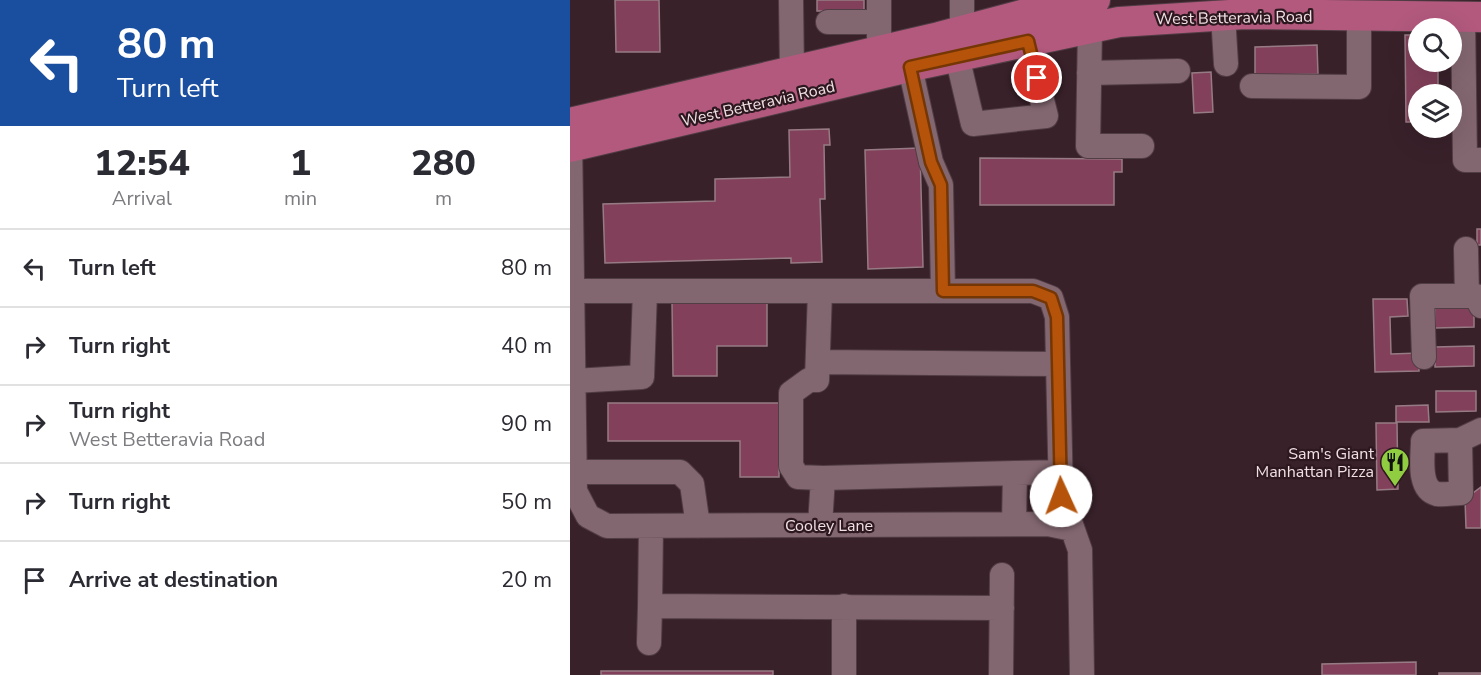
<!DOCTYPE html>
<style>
body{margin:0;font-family:"Nunito Sans",sans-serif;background:#f7f7f7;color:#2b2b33;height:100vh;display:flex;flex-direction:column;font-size:22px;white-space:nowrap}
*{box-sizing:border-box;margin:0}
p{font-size:20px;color:#7c7c81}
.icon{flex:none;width:33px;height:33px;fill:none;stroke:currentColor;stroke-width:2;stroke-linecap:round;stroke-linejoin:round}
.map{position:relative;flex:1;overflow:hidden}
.drawer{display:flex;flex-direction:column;background:#fff;width:570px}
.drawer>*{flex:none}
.guide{background:#1a4fa0;color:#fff;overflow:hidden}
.controls{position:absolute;left:838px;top:18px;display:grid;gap:12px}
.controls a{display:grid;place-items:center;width:54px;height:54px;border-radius:50%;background:#fff;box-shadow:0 6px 24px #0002;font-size:30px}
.pin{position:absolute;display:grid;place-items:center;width:51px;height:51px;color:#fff;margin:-26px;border:3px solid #fff;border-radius:50%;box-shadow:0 2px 6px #0007}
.me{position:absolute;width:66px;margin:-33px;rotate:358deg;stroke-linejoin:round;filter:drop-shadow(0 0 4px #0008)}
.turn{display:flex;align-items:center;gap:21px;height:126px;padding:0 18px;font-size:27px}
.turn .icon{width:78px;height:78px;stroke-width:2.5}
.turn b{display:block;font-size:42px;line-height:51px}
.eta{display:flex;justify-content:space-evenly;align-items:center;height:102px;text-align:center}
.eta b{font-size:36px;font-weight:800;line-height:42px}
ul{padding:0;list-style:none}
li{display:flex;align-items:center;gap:18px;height:78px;padding:0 18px;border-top:2px solid #e1e1e2}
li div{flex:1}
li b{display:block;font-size:22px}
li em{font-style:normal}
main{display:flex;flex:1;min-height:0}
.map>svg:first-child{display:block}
.building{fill:#82405a;stroke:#977b84;stroke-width:1.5}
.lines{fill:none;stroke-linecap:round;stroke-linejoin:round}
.minor-casing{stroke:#513d44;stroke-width:26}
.major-casing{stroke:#513d44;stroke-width:32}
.minor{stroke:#836770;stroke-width:24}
.major{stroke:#b3597e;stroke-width:30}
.route-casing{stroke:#753606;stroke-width:15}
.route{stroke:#b45309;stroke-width:10}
.labels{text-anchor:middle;stroke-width:4.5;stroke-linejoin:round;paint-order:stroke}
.street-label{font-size:16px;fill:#f0e0e4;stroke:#2e1820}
.poi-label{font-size:16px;fill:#f0e0e4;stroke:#2e1820;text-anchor:end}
</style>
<main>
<section class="drawer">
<div class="guide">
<div class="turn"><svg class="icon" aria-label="left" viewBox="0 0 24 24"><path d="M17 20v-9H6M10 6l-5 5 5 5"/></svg><div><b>80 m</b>Turn left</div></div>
</div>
<div class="eta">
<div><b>12:54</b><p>Arrival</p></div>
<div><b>1</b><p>min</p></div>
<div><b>280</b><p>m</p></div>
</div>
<ul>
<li><svg class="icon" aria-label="left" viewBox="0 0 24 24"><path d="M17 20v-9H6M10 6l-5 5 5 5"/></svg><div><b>Turn left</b></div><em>80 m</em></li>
<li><svg class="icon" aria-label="right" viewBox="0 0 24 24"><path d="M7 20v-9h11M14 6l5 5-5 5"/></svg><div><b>Turn right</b></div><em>40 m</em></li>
<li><svg class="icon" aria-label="right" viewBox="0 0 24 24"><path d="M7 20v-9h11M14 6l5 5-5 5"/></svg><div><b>Turn right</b><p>West Betteravia Road</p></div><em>90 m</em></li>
<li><svg class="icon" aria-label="right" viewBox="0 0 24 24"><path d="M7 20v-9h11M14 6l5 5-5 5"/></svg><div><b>Turn right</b></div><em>50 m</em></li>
<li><svg class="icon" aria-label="arrive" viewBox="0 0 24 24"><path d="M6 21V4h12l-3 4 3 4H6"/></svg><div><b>Arrive at destination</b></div><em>20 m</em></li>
</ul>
</section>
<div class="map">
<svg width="911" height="675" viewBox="0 0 911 675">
<rect width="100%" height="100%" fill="#39212a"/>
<path class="building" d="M45 0H89L90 52H46Z
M247 0H294V11H247Z
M835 35H849V62H868V94H849V122H836Z
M747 45 748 74 685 75V47Z
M641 72 643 112 624 113 622 73Z
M259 129 260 145H254L255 199H250L252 262 221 263V258L35 263 33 204 145 201V179L220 177 219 130Z
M350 148 353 267 298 269 295 150Z
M410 158 552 159V172H544V205H410Z
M907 229H911V245H907Z
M803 299H837L838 316 820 317 821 354 849 353V371L805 372Z
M197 300V346H147V376H103L102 301Z
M865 308H904V327L865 328Z
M904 346V366L865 367V347Z
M866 391H906V411L866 412Z
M38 403H209V477H170V441H38Z
M858 405 859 422H826V406Z
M806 423H827L828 489 807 490Z
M911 487V528H896L895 499Z
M846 662V675H752V664Z
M31 671H203V675H31Z
M869 673H911V675H869Z"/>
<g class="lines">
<g class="minor-casing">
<path id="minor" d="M221 0 222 72
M309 0V51
M392 0V31
M653 15 656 64
M893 17 895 160H911
M258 22H309
M520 28 518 146H572
M387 56 403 124 476 116 457 41
M340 67 361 162 371 185 373 291
M519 73 608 71
M682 86 789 87V15
M0 138 5 491 18 516 37 526 478 524 502 529
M896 249 897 296
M3 291H463L481 298 487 317 491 496 510 550 512 675
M250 291 247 380H239L221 393V466L228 477 253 478 250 525
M854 357 852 296H906L911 306
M248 362 488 364
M4 381 72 377 75 291
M890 440 891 493C884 493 874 495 867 494 847 489 853 456 853 441L890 440 911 430
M5 472H110L122 484 128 526
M253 478 445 473
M444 524 445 473 491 472
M81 526 80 606 432 608
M274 606V675
M79 643 80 606
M431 675 432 575"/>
</g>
<g class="major-casing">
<path id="major" d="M0 123 369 37 459 13 525 0
M0 147 352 64 549 22 675 14 911 17"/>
</g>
<use href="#minor" class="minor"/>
<use href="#major" class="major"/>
</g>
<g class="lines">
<g class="route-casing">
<path id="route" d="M467 78 458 41 340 67 361 162 371 185 373 291H463L481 298 487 317 491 496"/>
</g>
<use href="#route" class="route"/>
</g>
<defs>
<g id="restaurant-pin" transform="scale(1.5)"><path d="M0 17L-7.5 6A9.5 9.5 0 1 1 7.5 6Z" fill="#90cd41" stroke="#2e1820"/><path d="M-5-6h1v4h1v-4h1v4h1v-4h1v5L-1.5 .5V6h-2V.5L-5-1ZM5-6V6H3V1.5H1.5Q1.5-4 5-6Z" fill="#111"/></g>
</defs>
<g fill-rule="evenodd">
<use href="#restaurant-pin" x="825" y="462"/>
</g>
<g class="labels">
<g class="street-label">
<text transform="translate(664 17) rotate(-1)" y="6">West Betteravia Road</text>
<text transform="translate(188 103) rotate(-13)" y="6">West Betteravia Road</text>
<text x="259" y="531">Cooley Lane</text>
</g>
<g class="poi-label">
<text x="804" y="459">Sam's Giant<tspan x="804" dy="18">Manhattan Pizza</tspan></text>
</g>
</g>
</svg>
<div class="controls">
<a><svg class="icon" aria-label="search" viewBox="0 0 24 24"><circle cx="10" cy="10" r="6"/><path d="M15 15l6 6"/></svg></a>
<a><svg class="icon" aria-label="layers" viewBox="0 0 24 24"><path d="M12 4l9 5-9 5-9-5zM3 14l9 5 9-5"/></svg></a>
</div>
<div class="pin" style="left:467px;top:78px;background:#d93025"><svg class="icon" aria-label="arrive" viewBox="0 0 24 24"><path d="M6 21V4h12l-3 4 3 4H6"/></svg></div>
<svg class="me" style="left:491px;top:496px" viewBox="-20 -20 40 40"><circle r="19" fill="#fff"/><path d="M0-13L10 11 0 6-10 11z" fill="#b45309"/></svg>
</div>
</main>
